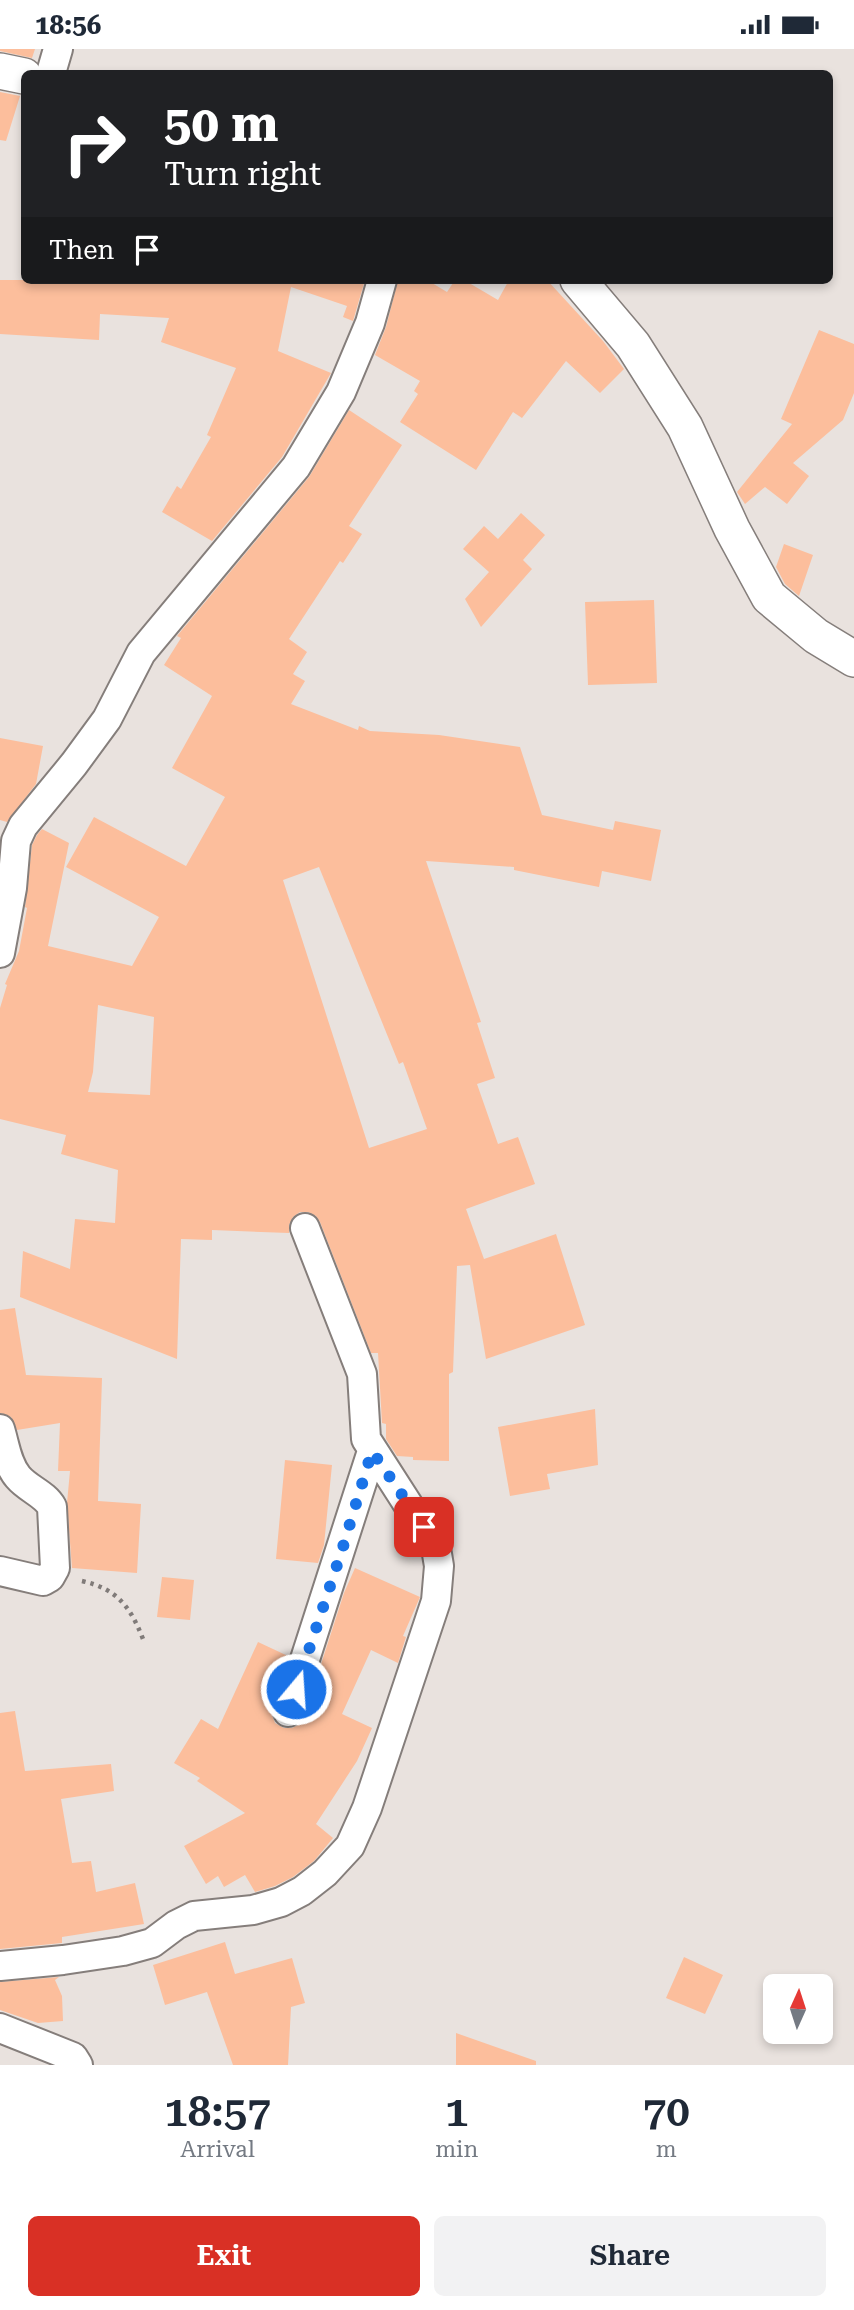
<!DOCTYPE html>
<style>
body{margin:0;font-family:"Roboto Serif",serif;background:#f2f2f3;color:#1f2937;height:100vh;display:flex;flex-direction:column;font-size:26px;white-space:nowrap}
*{box-sizing:border-box;margin:0}
p{font-size:23px;color:#747a83}
.icon{flex:none;width:38px;height:38px;fill:none;stroke:currentColor;stroke-width:2;stroke-linecap:round;stroke-linejoin:round}
.map{position:relative;height:2016px;overflow:hidden}
.drawer{display:flex;flex-direction:column;background:#fff;flex:1}
.drawer>*{flex:none}
.hud{position:absolute;left:21px;top:21px;width:812px;height:214px;border-radius:10px;box-shadow:0 4px 10px #0003;background:#202124;color:#fff;overflow:hidden}
.needle{width:46px;rotate:3deg}
.buttons{position:absolute;left:763px;top:1925px;display:grid;gap:14px}
.buttons a{display:grid;place-items:center;width:70px;height:70px;border-radius:10px;background:#fff;box-shadow:0 4px 10px #0003;font-size:35px}
.pin{position:absolute;display:grid;place-items:center;width:60px;height:60px;color:#fff;margin:-30px;border-radius:14px;box-shadow:0 4px 10px #0006}
.me{position:absolute;width:77px;margin:-38px;rotate:18deg;stroke-linejoin:round;filter:drop-shadow(0 0 5px #0008)}
.turn{display:flex;align-items:center;gap:24px;height:147px;padding:0 28px;font-size:32px}
.turn .icon{width:91px;height:91px;stroke-width:2.5}
.turn b{display:block;font-size:49px;line-height:60px}
.then{display:flex;align-items:center;height:66px;padding:0 28px;background:#0003;gap:14px;font-size:26px}
.eta{display:flex;justify-content:space-evenly;align-items:center;height:119px;text-align:center}
.eta b{font-size:42px;font-weight:600;line-height:49px}
.button{display:flex;gap:14px;margin-top:auto;padding:14px 28px}
.button a{flex:1;height:80px;border-radius:10px;background:#d93025;color:#fff;font-size:28px;font-weight:600;line-height:80px;text-align:center}
.button a+a{background:#f2f2f3;color:#1f2937}
.status{display:flex;justify-content:space-between;align-items:center;height:49px;padding:0 35px;background:#fff;direction:ltr}
.status svg{height:19px;fill:currentColor}
.map>svg:first-child{display:block}
.building{fill:#fcbe9c;fill-rule:evenodd}
.lines{fill:none;stroke-linecap:round;stroke-linejoin:round}
.minor-casing{stroke:#857e7b;stroke-width:32}
.tertiary-casing{stroke:#857e7b;stroke-width:38}
.path{stroke:#807b79;stroke-width:4.5;stroke-dasharray:3.5 5;stroke-linecap:butt}
.minor{stroke:#fff;stroke-width:28}
.tertiary{stroke:#fff;stroke-width:35}
.route{stroke:#1a73e8;stroke-width:12;stroke-dasharray:0 21.6}
</style>
<div class="status"><b>18:56</b><svg viewBox="0 0 49 12"><path d="M0 12V9h3v3zM5 12V6h3v6zM10 12V3h3v9zM15 12V0h3v12zM26 1h20v11H26zM47 4h2v5h-2z"/></svg></div>
<div class="map">
<svg width="854" height="2016" viewBox="0 0 854 2016">
<rect width="100%" height="100%" fill="#e9e2de"/>
<path class="building" d="M0 0H35L32 9 0 2Z
M0 43 20 47 6 92 0 91Z
M0 231H365L353 272 343 268 347 257 291 238 278 302 331 324 282 408 212 492 162 463 177 437 181 440 211 388 207 386 236 319 161 293 169 269 100 265 99 291 0 285Z
M398 231H427L447 243 455 231H464L498 251 509 231H547L603 292 624 320 600 344 566 312 522 369 513 363 476 421 400 373 418 345 414 342 420 332 375 306 386 278Z
M819 281 854 295V344L843 371 793 414 809 427 787 455 765 438 745 455 737 443 792 375 781 370Z
M349 361 402 396 349 477 362 485 343 514 340 512 289 590 307 603 293 625 305 632 291 655 358 681 359 677 370 682 439 686 520 698 542 766 613 781 615 772 661 781 651 832 602 822 599 838 514 821V818L426 812 481 973 477 974 495 1029 477 1035 498 1095 518 1088 535 1135 466 1160 484 1210 556 1185 585 1276 486 1310 470 1216 457 1217 453 1323 449 1325V1412L413 1411V1408L397 1407 386 1390V1375L382 1374 378 1304H371L320 1173 316 1167 308 1163H300L293 1168 289 1176V1184L212 1181V1191L181 1190 177 1310 20 1248 23 1202 70 1220 75 1170 115 1174 118 1121 61 1105 66 1086 0 1070V959L7 936 5 935 19 902 27 859 25 858 32 796 37 786 42 780 69 794 48 897 132 917 159 868 66 818 94 768 186 817 225 748 172 719 212 647 164 616 181 589 177 587 309 428ZM319 818 399 1015 403 1013 427 1080 369 1099 283 831ZM98 956 154 968 150 1046 88 1043 93 1023Z
M521 464 545 486 523 511 532 520 481 578 465 550 489 523 463 500 484 477 498 490Z
M784 495 813 506 799 547 785 535 776 518Z
M654 551 657 634 588 636 585 553Z
M0 689 43 697 36 735 7 773 0 771Z
M15 1259 26 1326 102 1329 98 1452 141 1455 137 1524 72 1519 67 1454 70 1422H58L60 1374 17 1381 11 1368 0 1364V1261Z
M595 1360 598 1416 547 1425 550 1440 510 1447 498 1378Z
M285 1411 332 1416 324 1496 318 1514 276 1510Z
M355 1519 420 1548 403 1587 406 1588 398 1614 371 1601 342 1665 372 1679 357 1712 316 1775 333 1789 314 1812 293 1828 275 1837 255 1843 245 1826 224 1838 218 1827 206 1835 184 1797 245 1764 197 1732 200 1729 174 1714 201 1670 218 1680 258 1593 288 1607 272 1658V1666L275 1674 284 1679H292L300 1675 304 1668 344 1544Z
M162 1528 194 1531 190 1571 157 1568Z
M15 1662 25 1722 111 1715 114 1742 61 1750 72 1814 91 1812 96 1843 135 1834 144 1875 62 1888V1894L0 1900V1664Z
M225 1893 235 1925 292 1909 305 1954 291 1958 288 2016H233L207 1943 165 1956 153 1916Z
M684 1908 723 1926 705 1965 666 1949Z
M59 1928 55 1931 62 1947 63 1972 38 1974 0 1961V1933Z
M456 1984 536 2012V2016H456Z"/>
<g class="lines">
<g class="minor-casing">
<path id="minor" d="M51 24 58 0
M0 904 12 839 16 792 23 777 74 715 107 670 141 604 296 418 341 343 370 274 382 231
M0 1380C5 1396 7 1415 18 1428 28 1440 45 1445 52 1458L55 1519 50 1528 43 1532 0 1522
M288 1663 372 1402
M0 1917 63 1911 123 1902 152 1894 176 1876 194 1867 253 1861 281 1853 302 1842 325 1824 350 1797 367 1759 436 1552 439 1517 436 1499 366 1390 362 1325 305 1179
M0 1979 73 2008 78 2016"/>
</g>
<g class="tertiary-casing">
<path id="tertiary" d="M0 22 24 27
M578 231 633 296 685 378 732 480 769 548 816 587 854 610"/>
</g>
<path class="path" d="M82 1532C117 1540 130 1557 143 1590"/>
<use href="#minor" class="minor"/>
<use href="#tertiary" class="tertiary"/>
</g>
<g class="lines">
<path class="route" d="M296 1640 342 1501 372 1402 424 1478"/>
</g>
</svg>
<div class="buttons">
<a><svg class="needle" viewBox="-14 -14 28 28"><path d="M0-13l5 13h-10z" fill="#e53935"/><path d="M0 13l5-13h-10z" fill="#747a83"/></svg></a>
</div>
<div class="pin" style="left:424px;top:1478px;background:#d93025"><svg class="icon" aria-label="arrive" viewBox="0 0 24 24"><path d="M6 21V4h12l-3 4 3 4H6"/></svg></div>
<svg class="me" style="left:296px;top:1640px" viewBox="-20 -20 40 40"><circle r="17" fill="#1a73e8" stroke="#fff" stroke-width="3"/><path d="M0-11L8 9 0 5-8 9z" fill="#fff"/></svg>
<div class="hud">
<div class="turn"><svg class="icon" aria-label="right" viewBox="0 0 24 24"><path d="M7 20v-9h11M14 6l5 5-5 5"/></svg><div><b>50 m</b>Turn right</div></div>
<div class="then">Then<svg class="icon" aria-label="arrive" viewBox="0 0 24 24"><path d="M6 21V4h12l-3 4 3 4H6"/></svg></div>
</div>
</div>
<section class="drawer">
<div class="eta">
<div><b>18:57</b><p>Arrival</p></div>
<div><b>1</b><p>min</p></div>
<div><b>70</b><p>m</p></div>
</div>
<div class="button"><a>Exit</a><a>Share</a></div>
</section>
